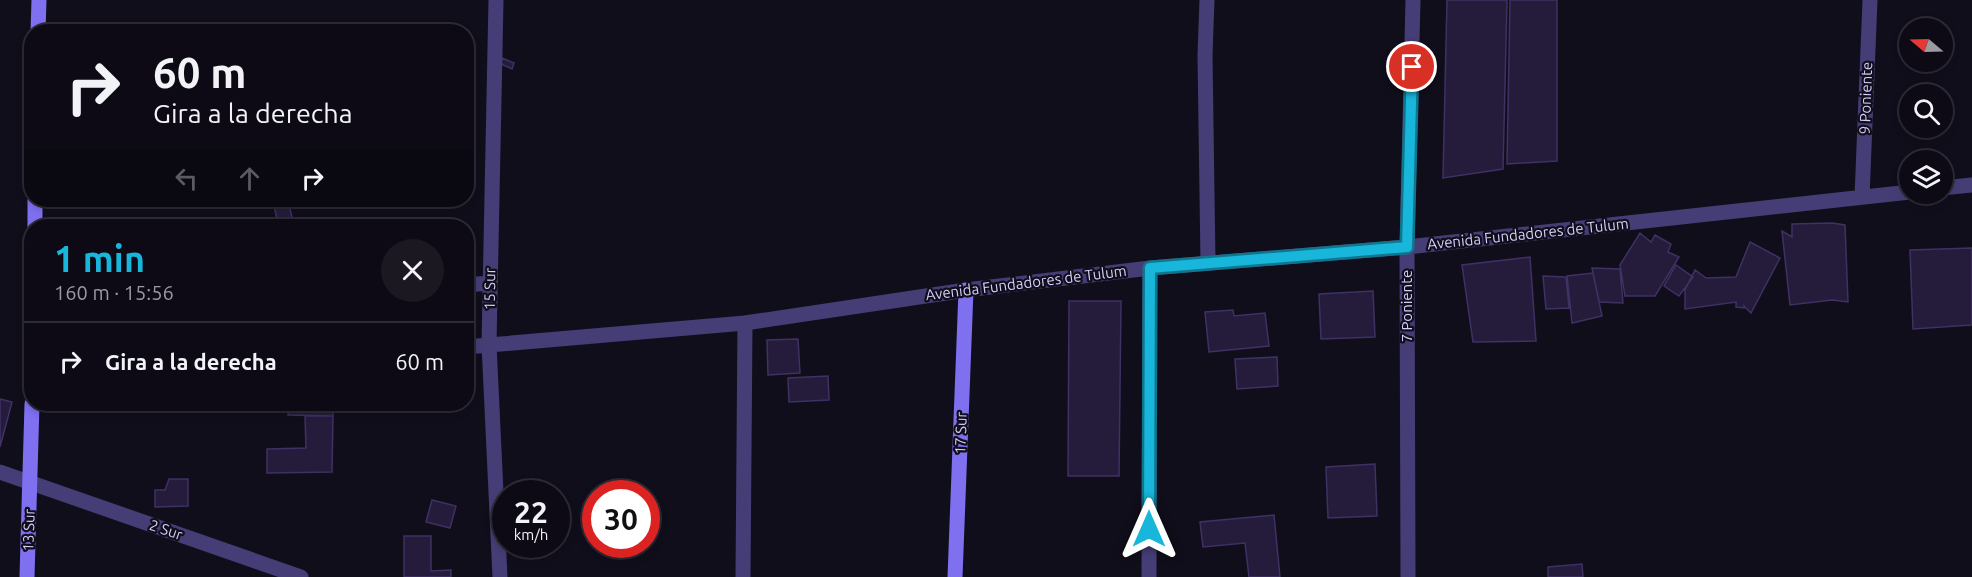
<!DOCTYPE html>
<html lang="es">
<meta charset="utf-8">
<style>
body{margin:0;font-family:Ubuntu,sans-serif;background:#1b1822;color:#f1f3f6;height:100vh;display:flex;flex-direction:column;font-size:22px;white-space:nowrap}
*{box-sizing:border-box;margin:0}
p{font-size:20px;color:#9a9aa0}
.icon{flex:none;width:33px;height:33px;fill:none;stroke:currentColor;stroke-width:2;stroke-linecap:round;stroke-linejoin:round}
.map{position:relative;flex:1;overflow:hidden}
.panel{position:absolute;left:24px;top:219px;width:450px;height:192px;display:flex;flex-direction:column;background:#0d0a15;border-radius:24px;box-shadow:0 3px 9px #0003,0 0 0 2px #2d2b34}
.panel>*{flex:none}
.banner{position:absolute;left:24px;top:24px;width:450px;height:183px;border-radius:24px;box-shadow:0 3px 9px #0003,0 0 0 2px #2d2b34;background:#0d0a15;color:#f1f3f6;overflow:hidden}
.needle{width:39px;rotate:289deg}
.tools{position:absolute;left:1899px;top:18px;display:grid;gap:12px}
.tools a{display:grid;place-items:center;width:54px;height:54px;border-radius:50%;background:#0d0a15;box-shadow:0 3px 9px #0003,0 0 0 2px #2d2b34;font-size:30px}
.speed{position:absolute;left:492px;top:480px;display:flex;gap:12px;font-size:30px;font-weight:700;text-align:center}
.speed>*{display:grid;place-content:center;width:78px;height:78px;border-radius:50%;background:#0d0a15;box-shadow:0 3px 9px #0003,0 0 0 2px #2d2b34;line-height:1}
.speed small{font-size:15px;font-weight:400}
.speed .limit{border:9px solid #d22;background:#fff;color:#111}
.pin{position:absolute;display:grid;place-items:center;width:51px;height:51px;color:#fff;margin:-26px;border:3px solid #fff;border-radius:50%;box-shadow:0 2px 6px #0007}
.me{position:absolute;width:66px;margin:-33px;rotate:0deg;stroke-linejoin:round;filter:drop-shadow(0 0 4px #0008)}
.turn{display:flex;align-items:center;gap:21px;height:126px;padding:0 30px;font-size:27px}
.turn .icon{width:78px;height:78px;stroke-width:2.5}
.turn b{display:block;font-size:42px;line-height:51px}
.lanes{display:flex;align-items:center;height:57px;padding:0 30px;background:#0003;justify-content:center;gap:30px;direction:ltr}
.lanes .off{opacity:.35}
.round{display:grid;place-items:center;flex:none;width:63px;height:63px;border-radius:32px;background:#1b1822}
.head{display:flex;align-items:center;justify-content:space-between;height:102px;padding:0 30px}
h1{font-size:36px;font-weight:600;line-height:45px;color:#19b6db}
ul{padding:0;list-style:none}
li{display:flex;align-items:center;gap:18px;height:78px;padding:0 30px;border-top:2px solid #2d2b34}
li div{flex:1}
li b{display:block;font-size:22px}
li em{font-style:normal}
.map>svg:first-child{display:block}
.building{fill:#251c3b;stroke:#3f3164;stroke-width:1.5}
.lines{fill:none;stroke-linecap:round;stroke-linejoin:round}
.street{stroke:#453e76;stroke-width:15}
.secondary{stroke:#7e70ef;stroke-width:15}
.route-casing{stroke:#10768e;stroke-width:15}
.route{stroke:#19b6db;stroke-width:10}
.labels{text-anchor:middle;stroke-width:4.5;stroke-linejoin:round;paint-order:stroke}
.street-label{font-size:15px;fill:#d7cef9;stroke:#110e1c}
</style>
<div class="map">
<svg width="1972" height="577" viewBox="0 0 1972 577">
<rect width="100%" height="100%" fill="#110e1c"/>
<path class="building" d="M1447 0H1507L1503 169 1443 178Z
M1510 0H1557V161L1507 164Z
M502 58 514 63 512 69 499 63Z
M273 200H288L293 222 278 225Z
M1832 223 1845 225 1848 302 1832 300 1790 305 1782 231 1792 237V224Z
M1640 233 1651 242 1655 235 1671 244 1668 252 1679 257 1655 296H1625L1620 265Z
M1750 242 1780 258 1751 313 1744 306V308L1736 307V302L1685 309V290L1695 270 1706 278 1736 277Z
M1972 248V325L1913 329 1910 250Z
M1530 257 1536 341 1473 342 1462 265Z
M1676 265 1693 277 1679 296 1664 286Z
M1592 268 1620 269 1623 303 1599 302Z
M1593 273 1602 316 1572 323 1567 276Z
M1543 276 1566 277 1569 308 1546 309Z
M1373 291 1375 337 1321 339 1319 294Z
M1069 301H1121L1119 476H1068Z
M1233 310 1234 316 1265 313 1269 346 1209 352 1205 312Z
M798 339 800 373 768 375 767 340Z
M1277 357 1278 386 1237 389 1235 359Z
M828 376 829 400 789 402 788 378Z
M0 399 12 402 0 447Z
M289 404H333V416L288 415Z
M305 416H333L332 472 267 473V449L306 448Z
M1375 464 1377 516 1328 518 1326 467Z
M169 479H188V506L155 507V490H165Z
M432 500 456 506 450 528 426 522Z
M1274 515 1280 577H1249L1245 543 1203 547 1200 522Z
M404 536H431V571L451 570V577H404Z
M1582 564 1583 577H1548V567Z"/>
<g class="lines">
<path class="street" d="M496 0 489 344 500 577
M1207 0 1205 55 1208 263
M1942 188 1972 185
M1862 197 1870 0
M466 285 490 283
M466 347 745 323 966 290 1150 268 1407 247 1910 192
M0 472 301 577
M743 577 745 323
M1149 577 1150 268
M1408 577 1407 247 1413 0"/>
<path class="secondary" d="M38 32 39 0
M35 226V200
M27 577 32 404
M955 577 966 290"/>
</g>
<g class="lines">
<g class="route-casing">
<path id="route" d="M1149 529 1150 268 1407 247 1412 67"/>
</g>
<use href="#route" class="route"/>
</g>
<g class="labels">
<g class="street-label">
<text transform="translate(1866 98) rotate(-88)" y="5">9 Poniente</text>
<text transform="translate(1528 234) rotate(-6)" y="5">Avenida Fundadores de Tulum</text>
<text transform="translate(1026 283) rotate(-7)" y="5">Avenida Fundadores de Tulum</text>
<text transform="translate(490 289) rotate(-89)" y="5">15 Sur</text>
<text transform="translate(1407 306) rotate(-90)" y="5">7 Poniente</text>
<text transform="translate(961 433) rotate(-88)" y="5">17 Sur</text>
<text transform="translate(29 530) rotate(-88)" y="5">13 Sur</text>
<text transform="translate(166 530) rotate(19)" y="5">2 Sur</text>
</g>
</g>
</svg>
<div class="tools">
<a><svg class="needle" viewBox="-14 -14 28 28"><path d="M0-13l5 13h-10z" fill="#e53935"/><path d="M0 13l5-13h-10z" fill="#9a9aa0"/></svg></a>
<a><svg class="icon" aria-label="search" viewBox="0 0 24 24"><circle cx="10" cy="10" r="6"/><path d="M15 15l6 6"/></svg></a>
<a><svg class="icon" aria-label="layers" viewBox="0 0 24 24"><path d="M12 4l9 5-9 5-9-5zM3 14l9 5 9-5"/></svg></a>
</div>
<div class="speed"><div>22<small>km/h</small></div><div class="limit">30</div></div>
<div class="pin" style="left:1412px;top:67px;background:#d93025"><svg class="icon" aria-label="arrive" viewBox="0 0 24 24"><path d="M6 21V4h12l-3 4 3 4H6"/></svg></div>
<svg class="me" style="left:1149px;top:529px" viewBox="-20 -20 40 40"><path d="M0-17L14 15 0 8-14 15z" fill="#19b6db" stroke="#fff" stroke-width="4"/></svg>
<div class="banner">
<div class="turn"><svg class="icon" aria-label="right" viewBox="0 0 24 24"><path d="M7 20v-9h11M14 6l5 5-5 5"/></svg><div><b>60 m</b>Gira a la derecha</div></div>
<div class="lanes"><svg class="icon off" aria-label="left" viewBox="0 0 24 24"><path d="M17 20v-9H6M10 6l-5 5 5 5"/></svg><svg class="icon off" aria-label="ahead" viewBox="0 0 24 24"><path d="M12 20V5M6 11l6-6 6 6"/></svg><svg class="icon" aria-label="right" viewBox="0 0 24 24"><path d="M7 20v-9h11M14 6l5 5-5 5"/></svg></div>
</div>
<section class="panel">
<div class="head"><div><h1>1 min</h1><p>160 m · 15:56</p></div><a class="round"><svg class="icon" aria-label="close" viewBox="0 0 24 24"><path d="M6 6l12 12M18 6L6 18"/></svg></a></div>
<ul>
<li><svg class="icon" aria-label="right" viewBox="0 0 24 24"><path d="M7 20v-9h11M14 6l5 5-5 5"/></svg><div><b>Gira a la derecha</b></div><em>60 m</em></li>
</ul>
</section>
</div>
